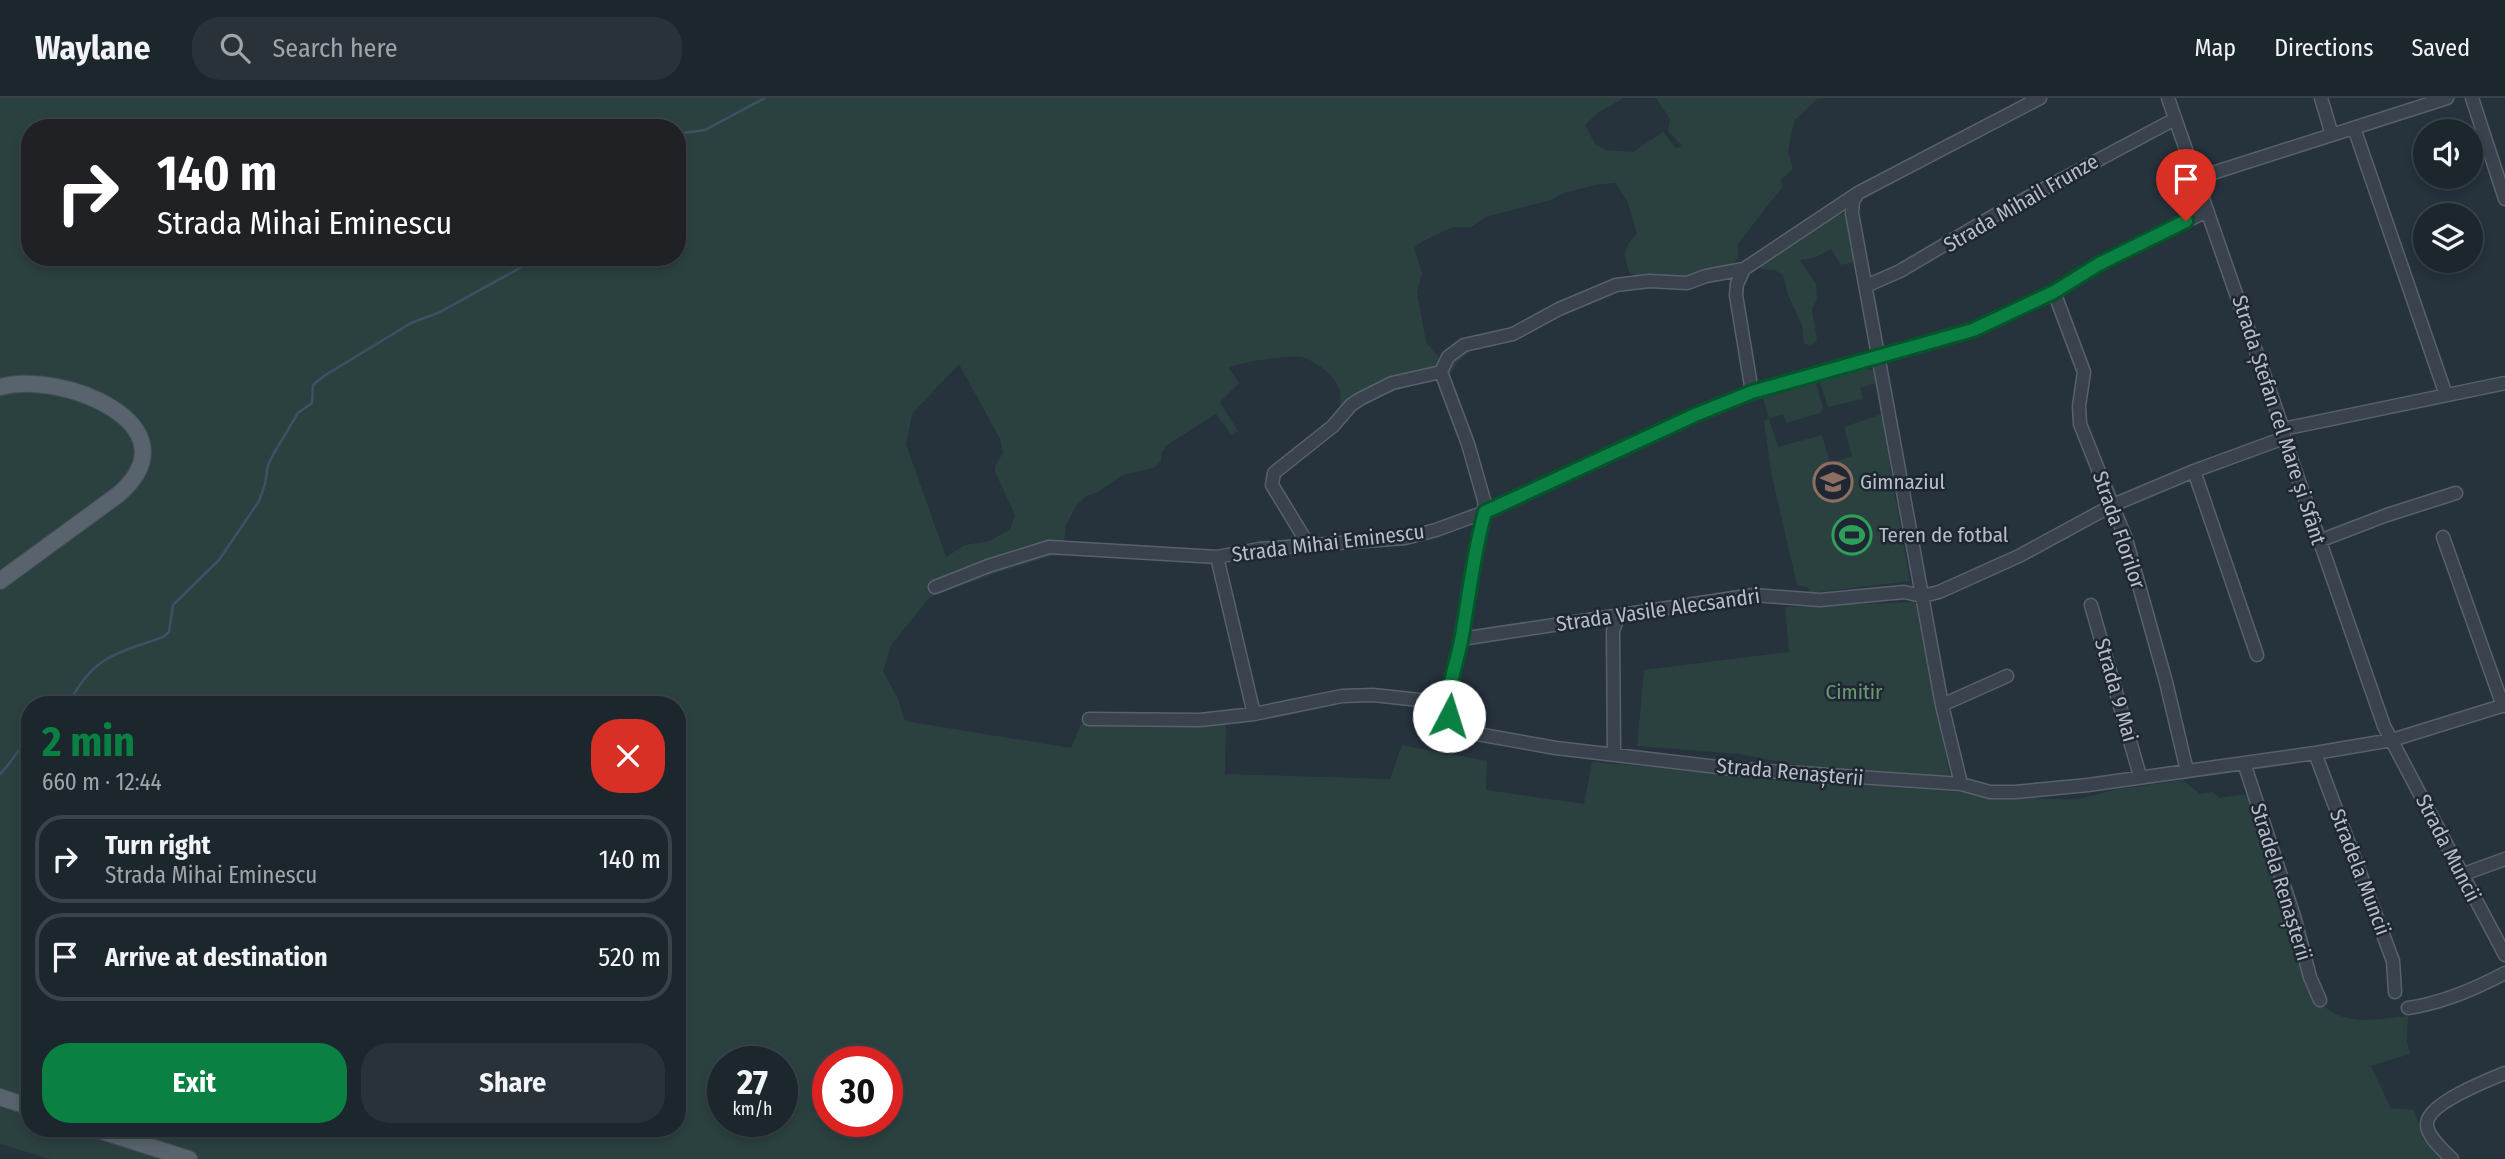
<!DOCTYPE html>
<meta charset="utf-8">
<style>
body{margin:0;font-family:"Fira Sans Condensed",sans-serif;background:#293239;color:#f1f3f6;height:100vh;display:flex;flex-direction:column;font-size:26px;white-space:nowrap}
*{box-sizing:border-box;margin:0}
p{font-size:23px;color:#a0a5aa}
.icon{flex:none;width:38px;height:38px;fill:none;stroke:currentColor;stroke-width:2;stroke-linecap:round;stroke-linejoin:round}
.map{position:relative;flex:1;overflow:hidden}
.details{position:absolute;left:21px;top:598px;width:665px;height:441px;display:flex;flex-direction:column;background:#1c262d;border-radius:28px;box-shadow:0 4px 10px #0003,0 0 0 2px #3a4349}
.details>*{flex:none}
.banner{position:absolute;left:21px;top:21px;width:665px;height:147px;border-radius:28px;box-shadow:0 4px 10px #0003,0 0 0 2px #3a4349;background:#202124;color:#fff;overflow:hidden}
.tools{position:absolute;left:2413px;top:21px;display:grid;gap:14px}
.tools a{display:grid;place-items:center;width:70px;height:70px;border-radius:50%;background:#1c262d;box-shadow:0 4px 10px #0003,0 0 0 2px #3a4349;font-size:35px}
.speed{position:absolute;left:707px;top:948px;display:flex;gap:14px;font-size:35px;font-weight:700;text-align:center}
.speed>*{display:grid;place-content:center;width:91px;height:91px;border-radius:50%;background:#1c262d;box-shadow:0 4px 10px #0003,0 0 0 2px #3a4349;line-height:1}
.speed small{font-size:18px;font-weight:400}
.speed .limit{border:10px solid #d22;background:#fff;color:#111}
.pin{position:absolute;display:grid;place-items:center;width:60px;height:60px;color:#fff;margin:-72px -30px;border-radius:50% 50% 50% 0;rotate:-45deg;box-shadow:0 0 7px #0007}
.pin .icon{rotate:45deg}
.me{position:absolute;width:77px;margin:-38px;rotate:5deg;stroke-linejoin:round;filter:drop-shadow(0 0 5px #0008)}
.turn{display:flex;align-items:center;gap:24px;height:147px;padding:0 21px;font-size:32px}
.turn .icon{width:91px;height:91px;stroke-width:2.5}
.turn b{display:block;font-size:49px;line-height:60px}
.round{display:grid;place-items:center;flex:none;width:74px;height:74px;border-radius:28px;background:#293239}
.overview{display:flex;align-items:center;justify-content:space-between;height:119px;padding:0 21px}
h1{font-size:42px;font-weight:700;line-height:52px;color:#0b8043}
.primary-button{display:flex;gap:14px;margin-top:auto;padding:14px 21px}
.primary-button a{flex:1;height:80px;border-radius:28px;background:#0b8043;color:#fff;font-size:28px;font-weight:700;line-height:80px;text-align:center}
.primary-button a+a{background:#293239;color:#f1f3f6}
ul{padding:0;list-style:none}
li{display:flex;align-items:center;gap:21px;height:88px;margin:0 14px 10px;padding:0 7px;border:4px solid #3a4349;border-radius:28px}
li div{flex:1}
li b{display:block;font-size:26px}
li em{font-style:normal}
header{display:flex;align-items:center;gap:42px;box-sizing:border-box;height:98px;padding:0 35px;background:#1c262d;border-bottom:2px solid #3a4349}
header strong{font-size:33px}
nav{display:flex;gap:38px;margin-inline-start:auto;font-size:24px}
.search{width:490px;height:63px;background:#293239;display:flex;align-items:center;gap:18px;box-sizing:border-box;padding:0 24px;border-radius:28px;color:#a0a5aa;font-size:26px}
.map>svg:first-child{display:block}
.green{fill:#2b4140;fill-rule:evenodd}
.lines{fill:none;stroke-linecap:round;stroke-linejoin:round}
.stream{stroke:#3d5164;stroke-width:2.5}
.minor-casing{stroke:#58616b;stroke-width:15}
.major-casing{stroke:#464f59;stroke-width:18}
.minor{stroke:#3a434d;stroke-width:12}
.major{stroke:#58636d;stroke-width:16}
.route-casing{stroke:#07532c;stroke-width:18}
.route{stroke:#0b8043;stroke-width:12}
.labels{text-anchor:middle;stroke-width:5;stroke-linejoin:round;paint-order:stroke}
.street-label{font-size:21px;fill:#b6bec8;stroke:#1f2832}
.poi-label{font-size:21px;fill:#b6bec8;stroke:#1f2832;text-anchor:start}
.park-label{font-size:21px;fill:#6e9774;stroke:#1f2832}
</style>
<header>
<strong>Waylane</strong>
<div class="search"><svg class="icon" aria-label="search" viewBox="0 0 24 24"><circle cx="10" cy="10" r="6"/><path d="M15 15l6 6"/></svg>Search here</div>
<nav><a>Map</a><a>Directions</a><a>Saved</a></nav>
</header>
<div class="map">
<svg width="2505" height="1061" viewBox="0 0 2505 1061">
<rect width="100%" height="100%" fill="#26323c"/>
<path class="green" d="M0 0H1624L1599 14 1585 27 1595 46 1607 52 1633 54 1663 34 1676 50 1682 48 1668 33 1670 21 1656 0H1818L1794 23 1788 54 1793 71 1780 82 1783 88 1738 146V160L1731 169 1689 181 1642 179 1630 175C1623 158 1622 150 1637 136L1628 105 1616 85 1595 87 1563 95 1551 102 1486 119 1471 129H1453L1423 143 1414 150 1422 175 1417 194 1426 244 1439 260 1464 241 1470 253 1459 263 1449 277C1415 287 1373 296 1346 320L1339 312C1340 304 1342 298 1339 290 1335 278 1314 261 1300 259 1287 257 1240 264 1229 270L1239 285 1220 304 1238 333 1232 338 1216 316 1167 347 1162 354 1161 363 1154 370 1123 377 1098 394 1086 398 1076 408 1066 427 1064 444 1070 446 1071 457 1051 458 999 474 930 499 891 547 883 573 898 601 905 623 1071 650 1081 626H1226L1225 676 1390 681 1402 647 1487 663 1486 692 1584 706 1592 664 2047 701H2080L2113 692 2183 682 2200 696 2213 694 2219 700 2247 696 2251 702 2311 893C2337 931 2367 922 2408 918L2407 943 2410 956 2371 968 2391 1010 2414 1012 2421 1032 2446 1061H50L0 1046ZM30 30H677V159H30ZM959 266 1000 341 1003 355 995 368V374L1015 417 1010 431 990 443 965 447 946 459 906 346 912 316ZM30 607H677V1031H30ZM723 964H782V1024H723ZM828 964H887V1024H828Z
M1844 115 1850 121 1858 165 1853 164 1841 167 1831 151 1813 160 1800 162 1816 186 1817 201 1812 211 1817 242 1812 247 1804 246 1802 227 1788 197 1783 177 1775 172 1762 171 1759 167 1828 123Z
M1860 270 1873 272 1876 285 1860 290 1863 301 1828 309 1819 281Z
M1815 282 1823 310 1820 315 1786 325 1783 316 1769 321 1778 349 1822 337 1830 365 1852 358 1844 329 1885 315 1890 369 1910 483 1811 495 1807 489 1797 487 1771 374 1764 323 1769 320 1762 297Z
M1915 504 1950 679 1816 671 1739 656 1637 648 1644 572 1789 554 1785 509Z"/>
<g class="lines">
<path class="stream" d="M677 36 705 32 765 0
M68 607C93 558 115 556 163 539L169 534 173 507 219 462 259 403 265 386 268 367 274 355 298 315 312 305 313 287 324 278 411 225 438 215 540 159
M0 676C12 665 16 651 30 643"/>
<g class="minor-casing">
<path id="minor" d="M2168 0 2283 331 2284 340 2384 628 2505 857
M2321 0 2332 37
M2472 0 2505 101
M2354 30 2446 297
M2197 80 2447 0
M1858 95 1853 103 1852 115 1942 607 1961 686
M1744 171 1737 186 1736 197 1752 294
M1866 188 1900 173 1995 117 2175 21
M2054 194 2084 274 2079 308 2080 326 2126 441 2166 584 2187 673
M1441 274 1468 346 1484 402 1485 414 1478 439 1461 541 1447 605 1453 628 1460 633 1556 650 1726 670 1961 686 1990 694H2015L2088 687 2315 655 2392 642 2505 607
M2283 331 2505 285
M2194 373 2257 557
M2443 439 2503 608
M2319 443 2387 417 2456 395
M1308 446 1272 387 1274 375 1333 328 1351 307 1360 301 1392 285 1441 274 1448 259 1464 247 1513 236 1559 211 1616 187 1649 183 1687 185 1706 178 1744 171 1858 95 2040 0
M1217 459 1254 616
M935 489 988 468 1049 449 1217 459 1259 451 1405 440 1436 432 1485 414 1695 317 1752 294 1973 232 2054 194 2099 166 2207 113
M2091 507 2140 678
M1461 541 1753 497 1820 502 1904 494 1922 498 1939 494 2019 458 2113 407 2194 373 2284 340
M1942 607 2007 578
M1089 621 1200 622 1254 616 1342 598 1373 597 1447 605
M2315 655 2393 863 2395 894
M1614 656 1613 533 1618 519
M2244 665 2294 818 2310 879 2320 902
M2461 777 2505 761
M2408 910C2442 905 2475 891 2505 875
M2452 1061C2444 1053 2426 1038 2427 1025 2429 1005 2488 982 2505 975"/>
</g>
<g class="major-casing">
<path id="major" d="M0 289C60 272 198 326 119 396L0 483
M0 999 30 1009
M95 1031 189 1061"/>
</g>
<use href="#minor" class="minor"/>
<use href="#major" class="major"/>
</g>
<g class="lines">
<g class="route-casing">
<path id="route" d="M1449 618C1446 593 1456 567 1461 543 1469 500 1473 456 1485 414L1695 317 1752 294 1973 232 2054 194 2099 166 2186 123"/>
</g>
<use href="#route" class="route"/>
</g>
<defs>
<g id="school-ring" transform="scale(2.0125)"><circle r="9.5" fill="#1f2832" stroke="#8d6e63" stroke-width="1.5"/><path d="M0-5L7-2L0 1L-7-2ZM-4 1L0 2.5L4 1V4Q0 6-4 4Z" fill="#8d6e63"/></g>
<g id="stadium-ring" transform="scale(2.0125)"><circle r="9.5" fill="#1f2832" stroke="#2e9e5b" stroke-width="1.5"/><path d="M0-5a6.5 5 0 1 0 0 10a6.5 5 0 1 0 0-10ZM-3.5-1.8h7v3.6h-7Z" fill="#2e9e5b"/></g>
</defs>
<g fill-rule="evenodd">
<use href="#school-ring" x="1833" y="384"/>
<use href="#stadium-ring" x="1852" y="437"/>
</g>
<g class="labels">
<g class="street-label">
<text transform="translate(2021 105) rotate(-30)" y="7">Strada Mihail Frunze</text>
<text transform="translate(2279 322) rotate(72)" y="7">Strada Ștefan cel Mare și Sfânt</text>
<text transform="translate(2119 432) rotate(71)" y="7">Strada Florilor</text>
<text transform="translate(1328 445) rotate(-7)" y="7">Strada Mihai Eminescu</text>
<text transform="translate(1658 512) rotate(-8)" y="7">Strada Vasile Alecsandri</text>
<text transform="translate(2116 592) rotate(74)" y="7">Strada 9 Mai</text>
<text transform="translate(1790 674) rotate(5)" y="7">Strada Renașterii</text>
<text transform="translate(2448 750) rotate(63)" y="7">Strada Muncii</text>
<text transform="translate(2360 774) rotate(69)" y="7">Stradela Muncii</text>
<text transform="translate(2281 784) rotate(73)" y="7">Stradela Renașterii</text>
</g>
<g class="poi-label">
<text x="1860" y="391">Gimnaziul</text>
<text x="1879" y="444">Teren de fotbal</text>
</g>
<g class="park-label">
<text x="1854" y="601">Cimitir</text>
</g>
</g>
</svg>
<div class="tools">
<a><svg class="icon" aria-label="sound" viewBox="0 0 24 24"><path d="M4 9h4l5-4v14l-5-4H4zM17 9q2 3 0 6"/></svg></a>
<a><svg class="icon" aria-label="layers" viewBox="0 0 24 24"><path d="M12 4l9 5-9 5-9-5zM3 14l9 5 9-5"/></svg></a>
</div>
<div class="speed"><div>27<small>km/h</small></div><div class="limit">30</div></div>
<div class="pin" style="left:2186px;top:123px;background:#d93025"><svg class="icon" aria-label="arrive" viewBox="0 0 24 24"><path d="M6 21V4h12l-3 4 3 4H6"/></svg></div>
<svg class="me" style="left:1449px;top:618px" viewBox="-20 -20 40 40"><circle r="19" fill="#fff"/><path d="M0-13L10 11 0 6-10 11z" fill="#0b8043"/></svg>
<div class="banner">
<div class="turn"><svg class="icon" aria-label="right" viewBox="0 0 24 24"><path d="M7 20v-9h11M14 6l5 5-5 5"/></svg><div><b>140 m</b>Strada Mihai Eminescu</div></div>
</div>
<section class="details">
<div class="overview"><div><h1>2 min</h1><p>660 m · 12:44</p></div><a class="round" style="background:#d93025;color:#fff"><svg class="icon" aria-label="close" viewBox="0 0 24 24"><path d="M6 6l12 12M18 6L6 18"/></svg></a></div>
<ul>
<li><svg class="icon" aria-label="right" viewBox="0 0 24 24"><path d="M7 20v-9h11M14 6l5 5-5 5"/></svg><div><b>Turn right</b><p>Strada Mihai Eminescu</p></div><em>140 m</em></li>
<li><svg class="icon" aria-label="arrive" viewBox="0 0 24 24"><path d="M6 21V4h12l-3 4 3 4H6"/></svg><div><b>Arrive at destination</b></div><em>520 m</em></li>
</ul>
<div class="primary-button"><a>Exit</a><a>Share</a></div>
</section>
</div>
